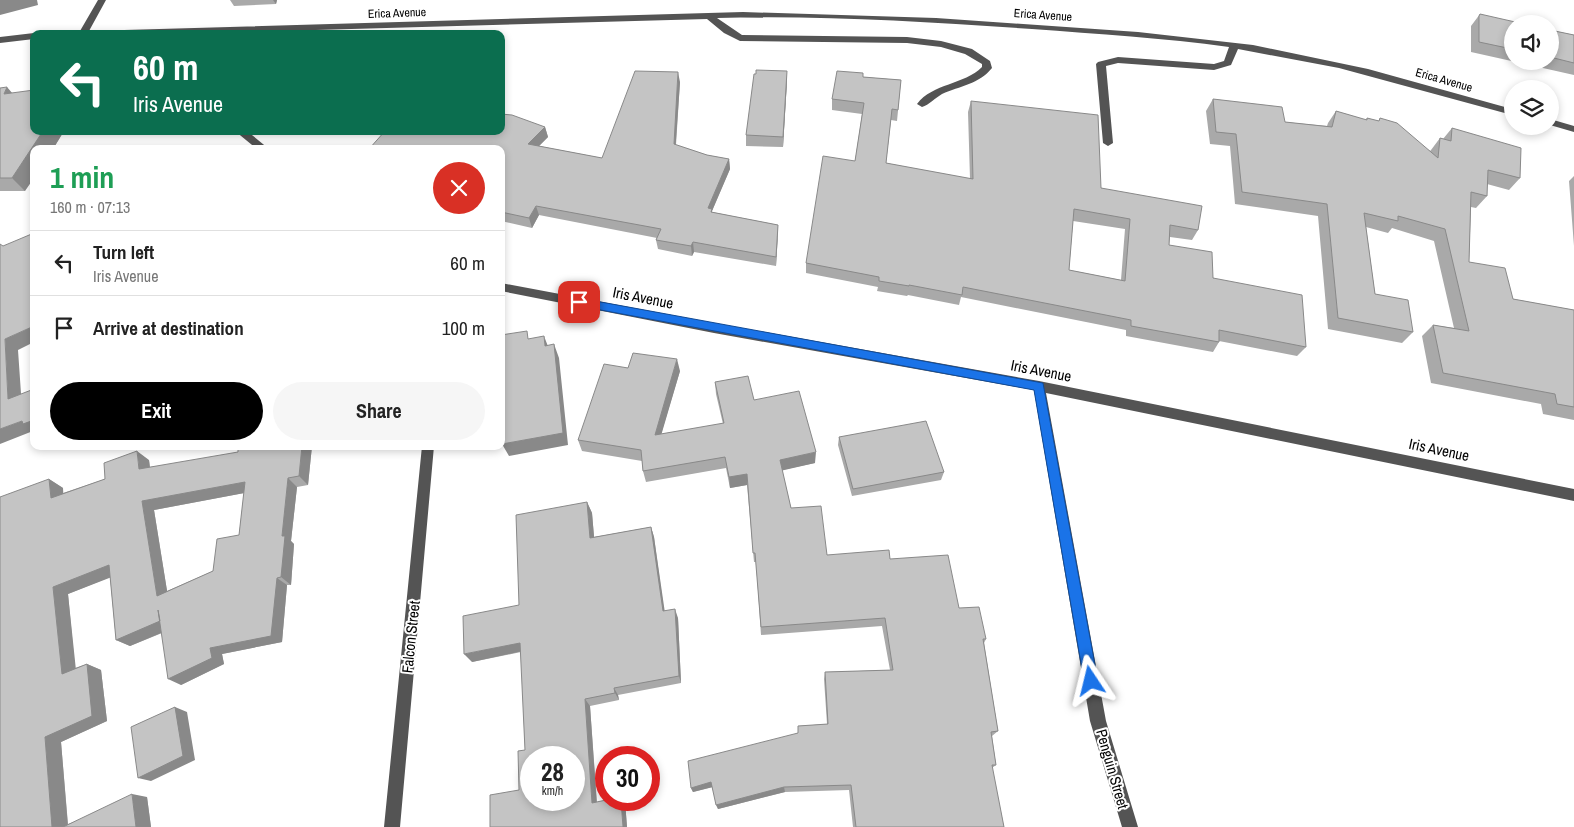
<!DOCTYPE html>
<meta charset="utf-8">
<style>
body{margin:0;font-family:"Archivo Narrow",sans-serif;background:#f6f6f6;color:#222;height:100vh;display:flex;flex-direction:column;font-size:19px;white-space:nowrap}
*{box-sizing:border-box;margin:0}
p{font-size:16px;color:#767676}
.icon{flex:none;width:28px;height:28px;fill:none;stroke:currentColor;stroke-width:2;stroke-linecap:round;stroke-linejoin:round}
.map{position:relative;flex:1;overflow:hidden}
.sheet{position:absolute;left:30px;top:145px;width:475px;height:305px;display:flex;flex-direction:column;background:#fff;border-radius:10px;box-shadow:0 2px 8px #0003}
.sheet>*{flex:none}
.top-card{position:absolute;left:30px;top:30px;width:475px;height:105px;border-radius:10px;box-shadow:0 2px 8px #0003;background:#0b6e4f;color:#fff;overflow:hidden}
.buttons{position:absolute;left:1504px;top:15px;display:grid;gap:10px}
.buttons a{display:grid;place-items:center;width:55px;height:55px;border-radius:50%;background:#fff;box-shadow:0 2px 8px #0003;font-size:25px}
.speed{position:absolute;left:520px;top:746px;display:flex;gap:10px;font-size:25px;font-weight:700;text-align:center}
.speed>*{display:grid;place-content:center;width:65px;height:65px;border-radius:50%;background:#fff;box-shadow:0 2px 8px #0003;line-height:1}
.speed small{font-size:12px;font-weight:400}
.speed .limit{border:8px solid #d22;background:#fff;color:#111}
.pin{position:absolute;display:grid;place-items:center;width:42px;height:42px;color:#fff;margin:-21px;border-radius:10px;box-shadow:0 2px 8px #0006}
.me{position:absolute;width:55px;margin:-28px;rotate:350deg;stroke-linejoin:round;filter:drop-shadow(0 0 4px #0008)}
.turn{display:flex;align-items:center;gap:18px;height:105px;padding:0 20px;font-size:22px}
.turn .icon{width:65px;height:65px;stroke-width:2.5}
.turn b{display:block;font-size:35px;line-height:42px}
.round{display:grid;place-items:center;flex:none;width:52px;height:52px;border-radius:26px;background:#f6f6f6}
.overview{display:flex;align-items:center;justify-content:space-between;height:85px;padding:0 20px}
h1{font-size:30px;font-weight:700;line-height:38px;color:#1e9e55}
.primary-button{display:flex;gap:10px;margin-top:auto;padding:10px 20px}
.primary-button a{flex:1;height:58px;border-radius:30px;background:#000;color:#fff;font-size:20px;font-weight:700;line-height:58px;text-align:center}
.primary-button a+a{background:#f6f6f6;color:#222}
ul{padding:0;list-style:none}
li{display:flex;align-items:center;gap:15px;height:65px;padding:0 20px;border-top:1px solid #e0e0e0}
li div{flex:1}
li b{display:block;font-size:19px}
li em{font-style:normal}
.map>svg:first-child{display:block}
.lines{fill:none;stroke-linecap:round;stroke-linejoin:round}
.minor{fill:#545454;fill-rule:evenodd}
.wall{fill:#a9a9a9;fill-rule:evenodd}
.shaded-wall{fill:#898989}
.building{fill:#c4c4c4;stroke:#898989;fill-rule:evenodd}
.route{fill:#1a73e8;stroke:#114b97}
.labels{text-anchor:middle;stroke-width:4;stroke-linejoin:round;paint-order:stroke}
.far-street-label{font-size:12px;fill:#000;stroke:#fff}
.street-label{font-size:15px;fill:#000;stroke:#fff}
</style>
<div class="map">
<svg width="1574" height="827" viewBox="0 0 1574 827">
<rect width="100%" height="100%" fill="#fff"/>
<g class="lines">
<path class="minor" d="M98 0H106L89 31 743 12 936 18 1138 32 1253 45 1368 69 1512 109V115L1339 68 1238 49 1231 65 1214 70 1118 63 1106 66 1113 143 1108 146 1103 143 1096 64 1098 62 1118 57 1214 64 1224 61 1229 47C1164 38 1098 34 1032 29 928 22 822 15 717 18L742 35 907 37 941 41 972 49 990 61 992 68C979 84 960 86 942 94 935 98 929 105 922 107L917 104C933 83 964 85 982 67V64L965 54 941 47 907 43 740 41 724 33 707 19 175 34H63L67 31H80Z
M34 33 36 34H34V39L0 43V37Z
M1550 119 1574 126V132L1550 125Z
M235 131H247L269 149H257Z
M501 283 714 323 1039 381 1574 489V501L1046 393 1106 721 1138 827H1122L1090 721 1034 390 714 333 501 291Z
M422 446H434L400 827H384Z"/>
</g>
<path class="wall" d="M230 0H277L276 4 234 6Z
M1480 14 1512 24V61H1550V30L1574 35V75L1471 52V26Z
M756 74 787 81 783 147 746 146V135Z
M863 77 901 80 897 121 891 120 886 163 970 179 968 112 971 101 1101 188 1198 230 1192 240 1170 237 1169 245 1306 347 1297 356 1219 341V342L1213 352 1126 336V330L961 297 959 305 908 295 907 296 877 291 878 287 806 273V263L855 161 862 114 832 110V99ZM1073 221 1125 229 1121 280 1069 270Z
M680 82 676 145 707 155 729 159 730 169 712 211V212L778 225 776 266 694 252 692 256 658 249 656 240 657 238 539 215 532 228 501 221V149L545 127 548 137 539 146 602 158Z
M0 88 34 131H64L53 149H34L25 191H0Z
M1213 99 1285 122 1327 126 1328 123 1336 111 1366 120 1367 118 1379 121 1380 118 1430 151 1431 150 1440 138 1443 139 1452 128 1520 178 1509 190 1487 184V196L1476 208 1471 207 1469 262 1513 299 1574 310V420L1543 414 1541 404 1431 383 1422 336 1433 325 1454 328 1434 241 1392 228 1388 233 1366 227 1375 294 1413 332 1402 343 1328 329 1318 216 1235 204 1230 146 1210 144 1206 111Z
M1574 176V246L1569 181Z
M628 368 680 371 661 434 723 424 716 394 715 382 754 400 815 463 782 470 791 508 827 555 890 559 959 608 986 639 984 643 998 731 992 736 996 765 992 768 1004 827H853L849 790 785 792 718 809 712 787 693 792 691 788 798 733V726L827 724 824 679 825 672 890 670 882 626 761 635 756 562H754L747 485 730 488 726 468 646 482 643 471 642 461 582 451 578 440Z
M839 437 944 472 941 480 852 496 838 445Z
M312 446 308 485 297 487 291 541 294 544 291 585H287L282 642 222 654 224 664 181 685 162 633 130 646 116 640 110 577 68 594 75 668 87 664 101 670 107 721 61 742 68 824 147 797 151 827H0L49 479 63 488V493L105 479 149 460 150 467ZM244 493 239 535 213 571 167 591 154 510Z
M587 502 592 513 594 537 651 527 654 537 664 611 678 618 681 683 618 695 619 700 590 706 597 802 625 801 627 827 519 790 525 750 521 652 472 662 519 605Z"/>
<path class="shaded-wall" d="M0 0H37L38 5 0 15Z
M273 0H277L276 4Z
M787 71V81L783 147V137Z
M678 72 680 82 675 154 674 144Z
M7 87 19 101 4 94Z
M545 127 548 137 531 154 528 144Z
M43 131H64L53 149H34V178L25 191 12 178Z
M729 159 730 169 712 211 713 218 708 208Z
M536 206 539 215 532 228 529 218Z
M778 225V234L776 266V257Z
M693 242 694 252 692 256 691 246Z
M34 326V342L18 350 22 408 8 399 5 339Z
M544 336 549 349 545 346Z
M554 344 559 358 568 445 509 456 502 444Z
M677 359 680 371 658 446 655 435Z
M34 420V432L33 431 0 444V429L22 421Z
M302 446H312L308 485 299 476Z
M137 451 149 460 151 478 139 469Z
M816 452 815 463 780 471V460Z
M747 474V485L730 488 729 477Z
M288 478 297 487 291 541 294 544 291 585 281 577 282 536Z
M49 479 63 488 64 506 51 498Z
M245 482 255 491 154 510 169 603 157 596 142 501Z
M587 502 592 513 595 548 590 538Z
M651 527 654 537 666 620 663 611Z
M109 565 122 573 68 594 77 680 62 674 53 587Z
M277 578 287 585 282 642 222 654 224 664 181 685 168 679 210 648Z
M675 609 678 618 681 683 679 676Z
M158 610 173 628 130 646 116 640Z
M520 643 527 650 472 662 464 654Z
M87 664 101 670 107 721 61 742 68 827H52L45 737Z
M614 688 618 695 619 700 615 693Z
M585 699 590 706 597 807 592 803Z
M175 707 187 712 195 760 151 781 138 778Z
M711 782 713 787 693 792 691 788Z
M784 787 785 792 718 809 716 805Z
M132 794 147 797 151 827H136Z
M621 800H624L625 801 627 827H623Z"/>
<path class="building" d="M1480 14 1524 24H1512V49L1479 42V16Z
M1550 30 1574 35V63L1550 57Z
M756 70 787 71 783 137 746 135 754 74H756Z
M635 71 678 72 674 144 707 155 729 159 708 208 712 209 711 212 778 225 776 257 693 242 691 246 656 240 661 229 536 206 529 218 501 212V149H369L385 131H501V114L512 115 545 127 528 144 602 158Z
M837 71 863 73V77L901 80 898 110 892 109 886 163 973 179 971 101 1098 115 1101 188 1202 206 1198 230 1170 225 1169 245 1212 252 1213 278 1302 295 1306 347 1219 330V342L1131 326V320L963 287 962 295 909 285V286L879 281V277L806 263 823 156 855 161 864 103 832 99ZM1074 209 1130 219 1125 281 1069 270Z
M7 87 4 94 34 90V131H43L12 178H0V88Z
M1213 99 1282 107 1285 122 1332 127 1336 111 1367 120V118L1379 121 1380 118 1397 123 1438 158 1440 138 1451 141 1452 128 1521 148 1520 178 1488 170 1487 196 1471 192 1469 262 1505 268 1513 299 1574 310V407L1557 404 1555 394 1443 373 1433 325 1469 331 1445 229 1398 216V221L1364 213 1375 294 1408 300 1413 332 1338 318 1327 204 1242 192 1236 134 1216 132Z
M34 233V326L5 339 8 399 34 389V420L23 424 22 421 0 429V244L3 246Z
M527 331 528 339 544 336 545 346 554 344 563 433 502 444 501 418V335Z
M633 353 677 359 655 435 724 423 715 382 748 376 754 400 799 391 816 452 780 460 791 508 821 506 827 555 889 550 890 559 948 555 959 608 979 607 986 639H983L998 731 991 732 996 765H992L1004 827H856L851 785 784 787 716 805 711 782 691 788 688 761 798 733V726L828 724 825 672 893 670 885 618 761 627 755 553H753L747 474 729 477 725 457 643 471 641 450 578 440 604 364 628 368Z
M926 421 944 472 853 489 839 437Z
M238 446H302L299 476 288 478 282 536H285L281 577 277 578 271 636 210 648 212 658 168 679 158 610 160 621 116 640 109 565 53 587 62 674 87 664 92 716 45 737 52 827H0V497L49 479 51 498 105 479 104 463 137 451 139 469 238 452ZM245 482 239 535 217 539 213 571 157 596 142 501Z
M587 502 590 538 651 527 663 611 675 609 679 676 614 688 615 693 585 699 592 803 606 800H621L623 827H490V795L519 790 518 751 525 750 520 643 464 654 463 616 519 605 516 515ZM531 758H574V800H531Z
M175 707 183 756 138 778 131 727Z
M132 794 136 827H63Z"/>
<path class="route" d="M579 298 1043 383 1098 681 1096 686 1091 688 1086 686 1084 681 1034 390 579 306 573 302Z"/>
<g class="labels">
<g class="far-street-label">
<text transform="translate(397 13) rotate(-2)" y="4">Erica Avenue</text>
<text transform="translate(1043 15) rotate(4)" y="4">Erica Avenue</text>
<text transform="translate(1444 80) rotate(16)" y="4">Erica Avenue</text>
</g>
<g class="street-label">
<text transform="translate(643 298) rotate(11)" y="5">Iris Avenue</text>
<text transform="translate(1041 371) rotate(11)" y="5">Iris Avenue</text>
<text transform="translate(1439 450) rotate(12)" y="5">Iris Avenue</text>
<text transform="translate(411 637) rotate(-84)" y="5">Falcon Street</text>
<text transform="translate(1112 769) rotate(74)" y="5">Penguin Street</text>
</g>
</g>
</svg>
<div class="buttons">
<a><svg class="icon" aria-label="sound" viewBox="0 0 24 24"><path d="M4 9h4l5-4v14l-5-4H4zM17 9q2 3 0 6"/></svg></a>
<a><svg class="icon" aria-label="layers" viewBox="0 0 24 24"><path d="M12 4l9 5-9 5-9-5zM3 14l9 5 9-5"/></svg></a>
</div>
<div class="speed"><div>28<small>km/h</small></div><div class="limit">30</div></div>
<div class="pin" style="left:579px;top:302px;background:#d93025"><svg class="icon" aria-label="arrive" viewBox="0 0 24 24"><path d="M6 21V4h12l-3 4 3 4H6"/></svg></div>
<svg class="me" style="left:1091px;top:681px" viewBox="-20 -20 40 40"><path d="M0-17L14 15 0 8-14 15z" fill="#1a73e8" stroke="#fff" stroke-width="4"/></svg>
<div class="top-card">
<div class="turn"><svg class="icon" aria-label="left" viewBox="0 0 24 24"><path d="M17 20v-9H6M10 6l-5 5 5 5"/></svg><div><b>60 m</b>Iris Avenue</div></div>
</div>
<section class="sheet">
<div class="overview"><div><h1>1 min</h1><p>160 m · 07:13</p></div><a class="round" style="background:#d93025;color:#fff"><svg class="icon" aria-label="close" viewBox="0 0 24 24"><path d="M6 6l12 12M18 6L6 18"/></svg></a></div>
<ul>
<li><svg class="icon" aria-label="left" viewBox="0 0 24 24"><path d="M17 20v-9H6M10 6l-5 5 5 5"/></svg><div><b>Turn left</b><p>Iris Avenue</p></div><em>60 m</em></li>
<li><svg class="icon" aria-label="arrive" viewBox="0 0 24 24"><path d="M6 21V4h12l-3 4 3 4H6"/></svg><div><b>Arrive at destination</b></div><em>100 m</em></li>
</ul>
<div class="primary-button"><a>Exit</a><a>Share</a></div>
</section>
</div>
